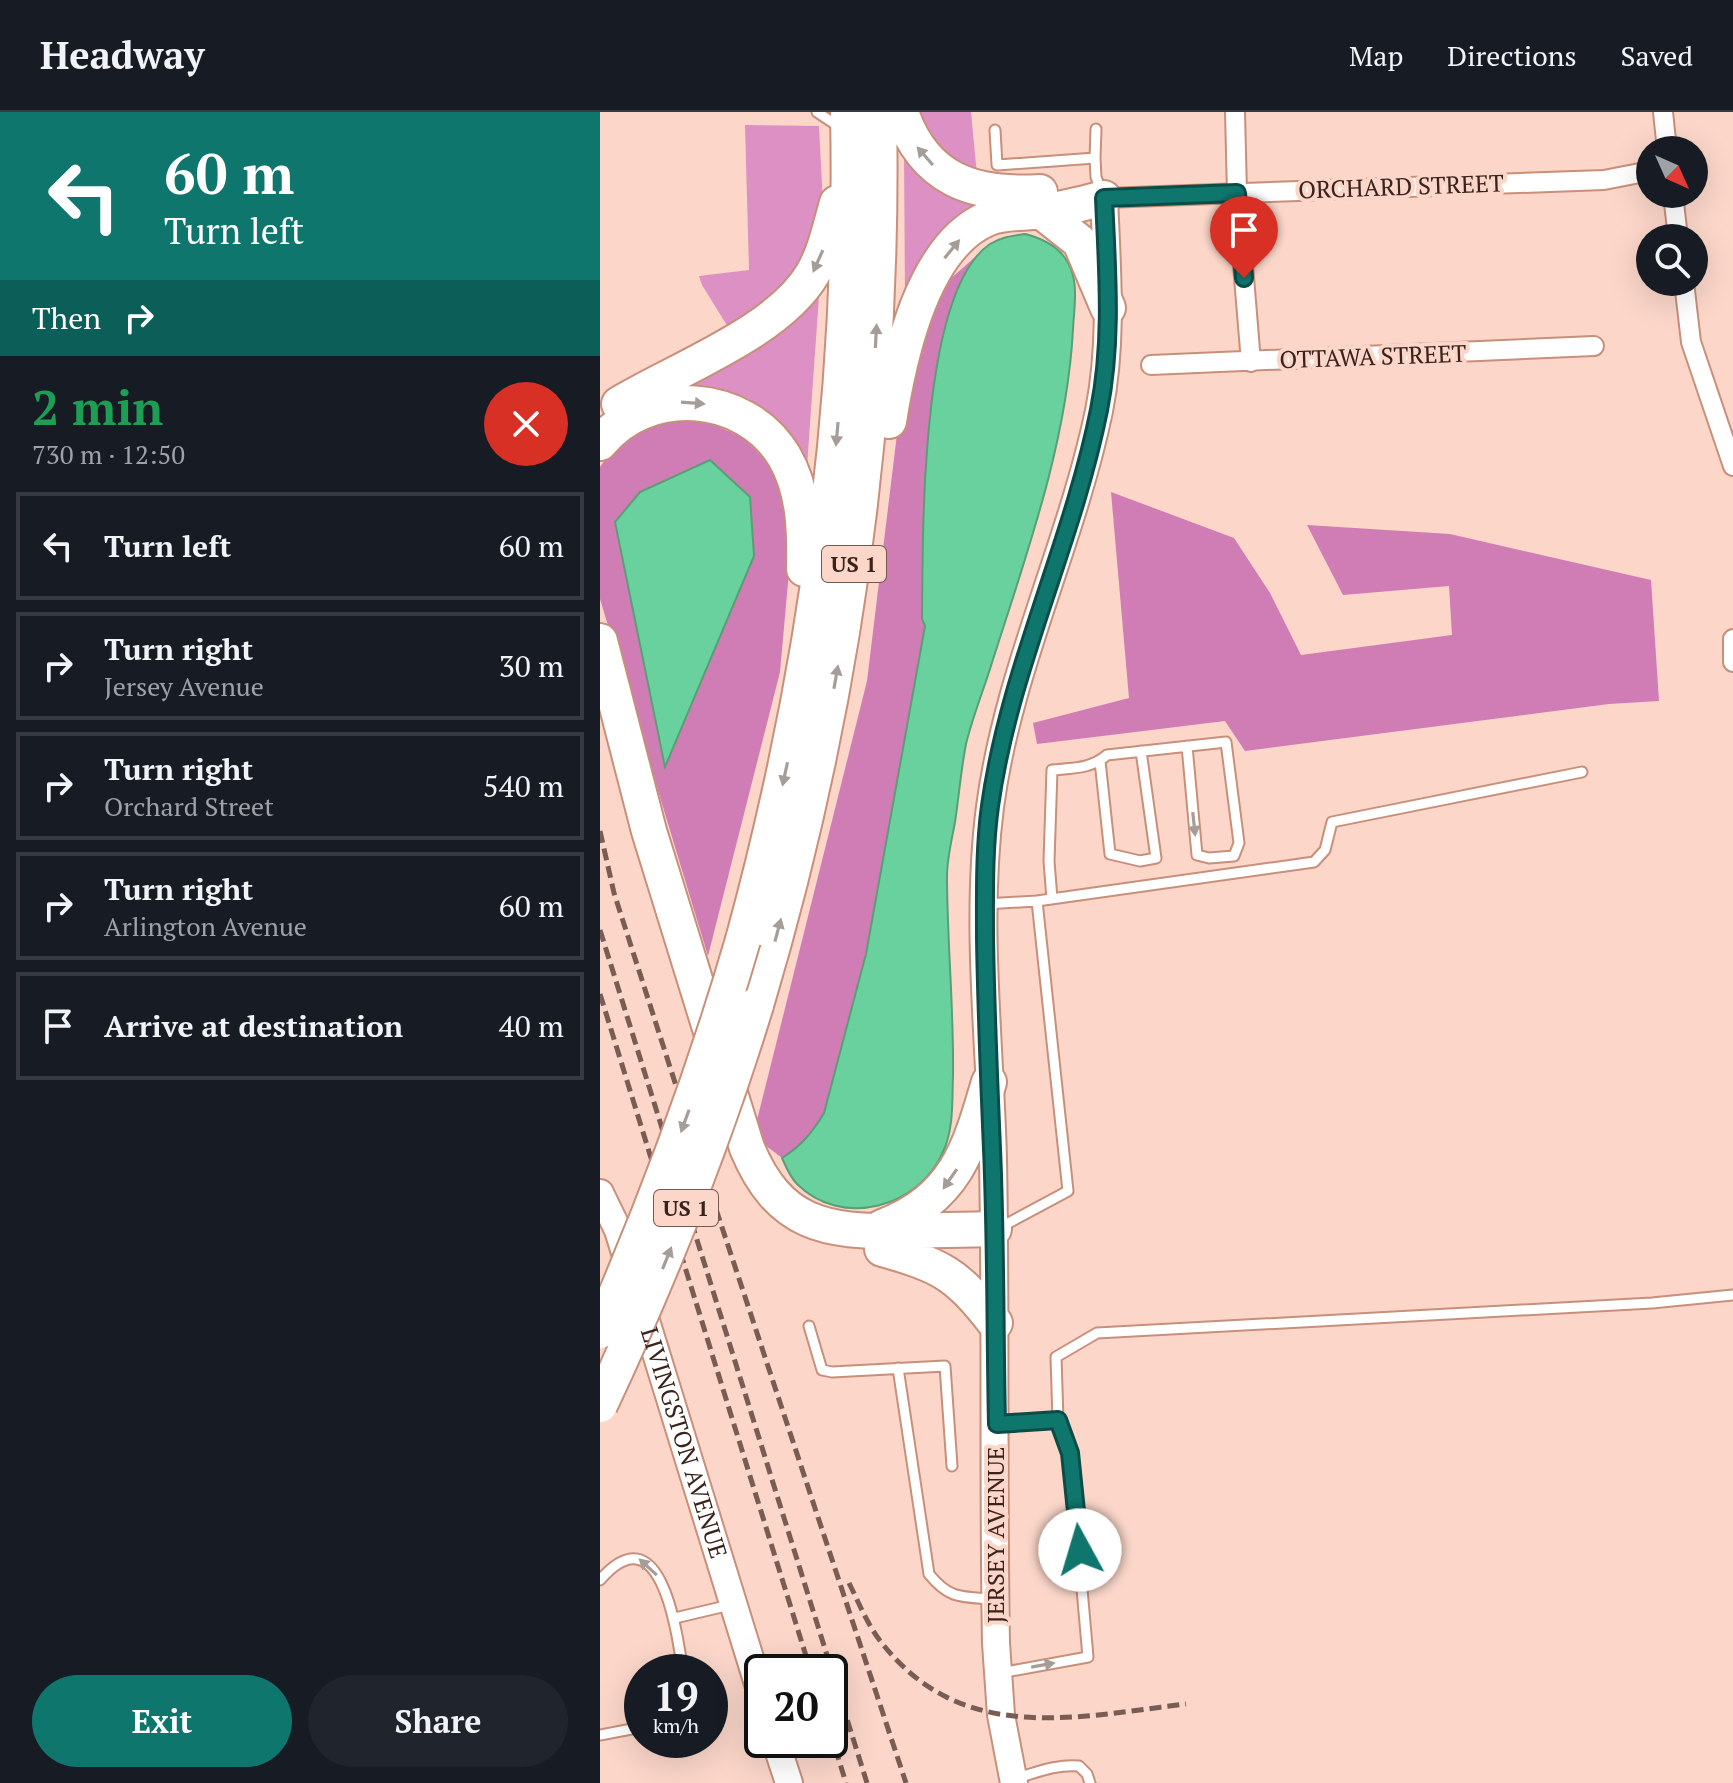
<!DOCTYPE html>
<meta charset="utf-8">
<style>
body{margin:0;font-family:"PT Serif",serif;background:#20242c;color:#f1f3f6;height:100vh;display:flex;flex-direction:column;font-size:30px;white-space:nowrap}
*{box-sizing:border-box;margin:0}
p{font-size:26px;color:#9ea1a6}
.icon{flex:none;width:44px;height:44px;fill:none;stroke:currentColor;stroke-width:2;stroke-linecap:round;stroke-linejoin:round}
.map{position:relative;flex:1;overflow:hidden}
.sheet{display:flex;flex-direction:column;background:#171b24;width:600px}
.sheet>*{flex:none}
.banner{background:#0f766e;color:#fff;overflow:hidden}
.needle{width:52px;rotate:135deg}
.tools{position:absolute;left:1036px;top:24px;display:grid;gap:16px}
.tools a{display:grid;place-items:center;width:72px;height:72px;border-radius:50%;background:#171b24;box-shadow:0 8px 32px #0002;font-size:40px}
.speed{position:absolute;left:24px;top:1542px;display:flex;gap:16px;font-size:40px;font-weight:700;text-align:center}
.speed>*{display:grid;place-content:center;width:104px;height:104px;border-radius:50%;background:#171b24;box-shadow:0 8px 32px #0002;line-height:1}
.speed small{font-size:20px;font-weight:400}
.speed .limit{border:4px solid #111;border-radius:12px;background:#fff;color:#111}
.pin{position:absolute;display:grid;place-items:center;width:68px;height:68px;color:#fff;margin:-82px -34px;border-radius:50% 50% 50% 0;rotate:-45deg;box-shadow:0 0 8px #0007}
.pin .icon{rotate:45deg}
.me{position:absolute;width:88px;margin:-44px;rotate:354deg;stroke-linejoin:round;filter:drop-shadow(0 0 6px #0008)}
.turn{display:flex;align-items:center;gap:28px;height:168px;padding:0 32px;font-size:36px}
.turn .icon{width:104px;height:104px;stroke-width:2.5}
.turn b{display:block;font-size:56px;line-height:68px}
.then{display:flex;align-items:center;height:76px;padding:0 32px;background:#0003;gap:16px;font-size:30px}
.round{display:grid;place-items:center;flex:none;width:84px;height:84px;border-radius:42px;background:#20242c}
.summary{display:flex;align-items:center;justify-content:space-between;height:136px;padding:0 32px}
h1{font-size:48px;font-weight:800;line-height:60px;color:#1e9e55}
.cta{display:flex;gap:16px;margin-top:auto;padding:16px 32px}
.cta a{flex:1;height:92px;border-radius:48px;background:#0f766e;color:#fff;font-size:32px;font-weight:800;line-height:92px;text-align:center}
.cta a+a{background:#20242c;color:#f1f3f6}
ul{padding:0;list-style:none}
li{display:flex;align-items:center;gap:24px;height:108px;margin:0 16px 12px;padding:0 16px;border:4px solid #363941;border-radius:0px}
li div{flex:1}
li b{display:block;font-size:30px}
li em{font-style:normal}
header{display:flex;align-items:center;gap:48px;box-sizing:border-box;height:112px;padding:0 40px;background:#171b24;border-bottom:2px solid #363941}
header strong{font-size:38px}
nav{display:flex;gap:44px;margin-inline-start:auto;font-size:28px}
main{display:flex;flex:1;min-height:0}
.map>svg:first-child{display:block}
.green{fill:#dd90c3}
.forest{fill:#d07db5}
.water{fill:#69d19e;stroke:#5b9d77;stroke-width:2}
.lines{fill:none;stroke-linecap:round;stroke-linejoin:round}
.lane-casing{stroke:#c88f7b;stroke-width:13}
.street-casing{stroke:#c88f7b;stroke-width:22}
.secondary-casing{stroke:#c88f7b;stroke-width:30}
.highway-casing{stroke:#c88f7b;stroke-width:38}
.lane{stroke:#fff;stroke-width:9}
.street{stroke:#fff;stroke-width:18}
.secondary{stroke:#fff;stroke-width:26}
.highway{stroke:#fff;stroke-width:34}
.rail{stroke:#795d54;stroke-width:5;stroke-dasharray:12 6;stroke-linecap:butt}
.highway-bridge-casing{stroke:#c88f7b;stroke-width:38;stroke-linecap:butt}
.highway-bridge{stroke:#fff;stroke-width:34}
.oneway{fill:#a69c98}
.route-casing{stroke:#0a4d48;stroke-width:20}
.route{stroke:#0f766e;stroke-width:14}
.labels{text-anchor:middle;stroke-width:8;stroke-linejoin:round;paint-order:stroke}
.shield{fill:#fbd6c9;stroke:#74594f;stroke-width:2}
.shield-label{font-size:22px;font-weight:bold;fill:#3a231b}
.street-label{font-size:24px;fill:#3a231b;stroke:#fbd6c9}
</style>
<header>
<strong>Headway</strong>
<nav><a>Map</a><a>Directions</a><a>Saved</a></nav>
</header>
<main>
<section class="sheet">
<div class="banner">
<div class="turn"><svg class="icon" aria-label="left" viewBox="0 0 24 24"><path d="M17 20v-9H6M10 6l-5 5 5 5"/></svg><div><b>60 m</b>Turn left</div></div>
<div class="then">Then<svg class="icon" aria-label="right" viewBox="0 0 24 24"><path d="M7 20v-9h11M14 6l5 5-5 5"/></svg></div>
</div>
<div class="summary"><div><h1>2 min</h1><p>730 m · 12:50</p></div><a class="round" style="background:#d93025;color:#fff"><svg class="icon" aria-label="close" viewBox="0 0 24 24"><path d="M6 6l12 12M18 6L6 18"/></svg></a></div>
<ul>
<li><svg class="icon" aria-label="left" viewBox="0 0 24 24"><path d="M17 20v-9H6M10 6l-5 5 5 5"/></svg><div><b>Turn left</b></div><em>60 m</em></li>
<li><svg class="icon" aria-label="right" viewBox="0 0 24 24"><path d="M7 20v-9h11M14 6l5 5-5 5"/></svg><div><b>Turn right</b><p>Jersey Avenue</p></div><em>30 m</em></li>
<li><svg class="icon" aria-label="right" viewBox="0 0 24 24"><path d="M7 20v-9h11M14 6l5 5-5 5"/></svg><div><b>Turn right</b><p>Orchard Street</p></div><em>540 m</em></li>
<li><svg class="icon" aria-label="right" viewBox="0 0 24 24"><path d="M7 20v-9h11M14 6l5 5-5 5"/></svg><div><b>Turn right</b><p>Arlington Avenue</p></div><em>60 m</em></li>
<li><svg class="icon" aria-label="arrive" viewBox="0 0 24 24"><path d="M6 21V4h12l-3 4 3 4H6"/></svg><div><b>Arrive at destination</b></div><em>40 m</em></li>
</ul>
<div class="cta"><a>Exit</a><a>Share</a></div>
</section>
<div class="map">
<svg width="1133" height="1671" viewBox="0 0 1133 1671">
<rect width="100%" height="100%" fill="#fbd6c9"/>
<path class="green" d="M309 0H371L377 63 339 45Z
M145 13 219 14 223 92 208 151 176 191 128 215 102 173 99 164 149 158Z
M304 40 388 92 305 187Z
M219 184 206 369 185 325 70 277 191 206Z"/>
<path class="forest" d="M389 133C337 195 332 275 328 353 325 405 323 456 322 507L325 514 266 842 224 1001C212 1021 201 1034 182 1046L153 1024 267 569 302 281 341 175Z
M97 305 144 326 180 364 193 415 180 560 108 844 0 487V355L12 337 53 306Z
M511 380 634 426 670 481 701 543 852 523 849 474 743 483 707 413 850 422 1051 468 1059 589 1009 592 645 639 625 609 437 632 433 611 529 586Z"/>
<path class="water" d="M425 122C445 127 463 136 471 157 478 175 474 198 473 217 467 333 425 446 390 557 382 582 372 607 366 632 361 657 359 684 355 710 352 727 347 746 347 764 347 830 354 896 353 963 352 989 354 1016 343 1040 320 1095 242 1117 197 1072 190 1065 186 1055 182 1046 201 1034 212 1021 224 1001L266 842 325 514 322 507C323 426 319 180 390 132 401 125 413 124 425 122Z
M110 348 150 385 154 444 65 655 15 410 40 380Z"/>
<g class="lines">
<g class="lane-casing">
<path id="lane" d="M217 0 241 16
M395 18 397 53 495 46 496 17
M495 46 496 65 502 82
M500 649 510 742 540 749 556 746 541 639
M452 787 449 749 452 658C472 656 491 657 507 643L626 630 639 731 634 744 609 746 597 743 587 634
M385 792 437 789
M401 1115 468 1079 437 789 714 750 725 738 732 710 982 660
M209 1214 222 1258 232 1260 345 1254 352 1354
M298 1256 329 1462C349 1487 361 1485 392 1487
M397 1312 458 1308 456 1245 497 1221 1052 1191 1133 1183
M0 1468C61 1398 77 1520 83 1560
M75 1506 130 1493
M400 1561 488 1545 470 1341 458 1308
M0 1623 42 1615
M417 1666C438 1660 457 1652 479 1654L487 1662 490 1671"/>
</g>
<g class="street-casing">
<path id="street" d="M635 0 637 81 651 250
M1063 0 1067 38
M1073 82 1078 126
M504 86 1004 68 1050 59
M1084 170 1091 230 1133 354
M551 253 994 234
M1133 527V550"/>
</g>
<g class="secondary-casing">
<g id="secondary">
<path id="s1" d="M0 1081 18 1118 162 1585"/>
<path d="M175 1628 189 1671"/>
<path d="M414 1671 401 1603 396 1531C393 1370 396 1208 393 1047 390 930 375 811 390 695 408 558 471 433 499 299 513 229 507 157 504 86"/>
</g>
</g>
<g class="highway-casing">
<path id="highway" d="M301 0C324 68 373 84 440 80
M442 100 480 130 508 196
M19 292C77 257 179 220 213 161 225 140 230 115 237 91
M289 309C299 246 322 133 389 106 408 99 425 102 444 99 464 97 484 91 504 86
M0 331C47 273 145 279 184 344 204 378 205 418 204 457
M0 529 49 719 147 1036C179 1113 225 1120 301 1119 332 1118 363 1118 394 1117
M143 828C217 558 254 280 248 0
M156 893C243 602 285 304 279 0
M282 1115C355 1087 369 1039 389 970
M282 1137C342 1154 356 1161 395 1211"/>
</g>
<use href="#lane" class="lane"/>
<use href="#street" class="street"/>
<use href="#secondary" class="secondary"/>
<use href="#highway" class="highway"/>
<path class="rail" d="M0 719 14 781 106 1067 306 1671
M0 818 267 1671
M0 882 211 1560
M249 1471C259 1491 267 1512 281 1530 362 1634 475 1605 586 1592
M230 1619 246 1671"/>
<g class="highway-bridge-casing">
<path id="highway-bridge" d="M0 1219C56 1091 104 962 143 828
M0 1293C61 1163 114 1031 156 893"/>
</g>
<use href="#highway-bridge" class="highway-bridge"/>
</g>
<defs><path id="oneway-solid" d="M-6-.8H1V-3.2L6.5 0L1 3.2V.8H-6Z" transform="scale(2)"/></defs>
<g class="oneway">
<use href="#oneway-solid" transform="translate(325 44) rotate(-131)"/>
<use href="#oneway-solid" transform="translate(352 137) rotate(-51)"/>
<use href="#oneway-solid" transform="translate(218 149) rotate(114)"/>
<use href="#oneway-solid" transform="translate(276 224) rotate(-87)"/>
<use href="#oneway-solid" transform="translate(93 291) rotate(4)"/>
<use href="#oneway-solid" transform="translate(237 322) rotate(95)"/>
<use href="#oneway-solid" transform="translate(236 565) rotate(-80)"/>
<use href="#oneway-solid" transform="translate(185 662) rotate(102)"/>
<use href="#oneway-solid" transform="translate(594 712) rotate(84)"/>
<use href="#oneway-solid" transform="translate(178 818) rotate(-75)"/>
<use href="#oneway-solid" transform="translate(85 1009) rotate(110)"/>
<use href="#oneway-solid" transform="translate(350 1067) rotate(125)"/>
<use href="#oneway-solid" transform="translate(67 1146) rotate(-68)"/>
<use href="#oneway-solid" transform="translate(48 1455) rotate(-137)"/>
<use href="#oneway-solid" transform="translate(443 1553) rotate(-10)"/>
</g>
<g class="lines">
<g class="route-casing">
<path id="route" d="M480 1438 470 1341 458 1308 397 1312C395 1220 396 1128 392 1037 389 966 386 896 385 825 385 782 384 737 390 694 409 557 472 433 499 298 513 228 507 157 504 86L637 81 644 166"/>
</g>
<use href="#route" class="route"/>
</g>
<g class="labels">
<g class="shield">
<rect x="222" y="434" width="64" height="36" rx="6"/>
<rect x="54" y="1078" width="64" height="36" rx="6"/>
</g>
<g class="shield-label">
<text x="254" y="460">US 1</text>
<text x="86" y="1104">US 1</text>
</g>
<g class="street-label">
<text transform="translate(801 75) rotate(-2)" y="8">ORCHARD STREET</text>
<text transform="translate(773 245) rotate(-2)" y="8">OTTAWA STREET</text>
<text dy="8" stroke="none"><textPath href="#s1" startOffset="264">LIVINGSTON AVENUE</textPath></text>
<text transform="translate(396 1423) rotate(-90)" y="8">JERSEY AVENUE</text>
</g>
</g>
</svg>
<div class="tools">
<a><svg class="needle" viewBox="-14 -14 28 28"><path d="M0-13l5 13h-10z" fill="#e53935"/><path d="M0 13l5-13h-10z" fill="#9ea1a6"/></svg></a>
<a><svg class="icon" aria-label="search" viewBox="0 0 24 24"><circle cx="10" cy="10" r="6"/><path d="M15 15l6 6"/></svg></a>
</div>
<div class="speed"><div>19<small>km/h</small></div><div class="limit">20</div></div>
<div class="pin" style="left:644px;top:166px;background:#d93025"><svg class="icon" aria-label="arrive" viewBox="0 0 24 24"><path d="M6 21V4h12l-3 4 3 4H6"/></svg></div>
<svg class="me" style="left:480px;top:1438px" viewBox="-20 -20 40 40"><circle r="19" fill="#fff"/><path d="M0-13L10 11 0 6-10 11z" fill="#0f766e"/></svg>
</div>
</main>
